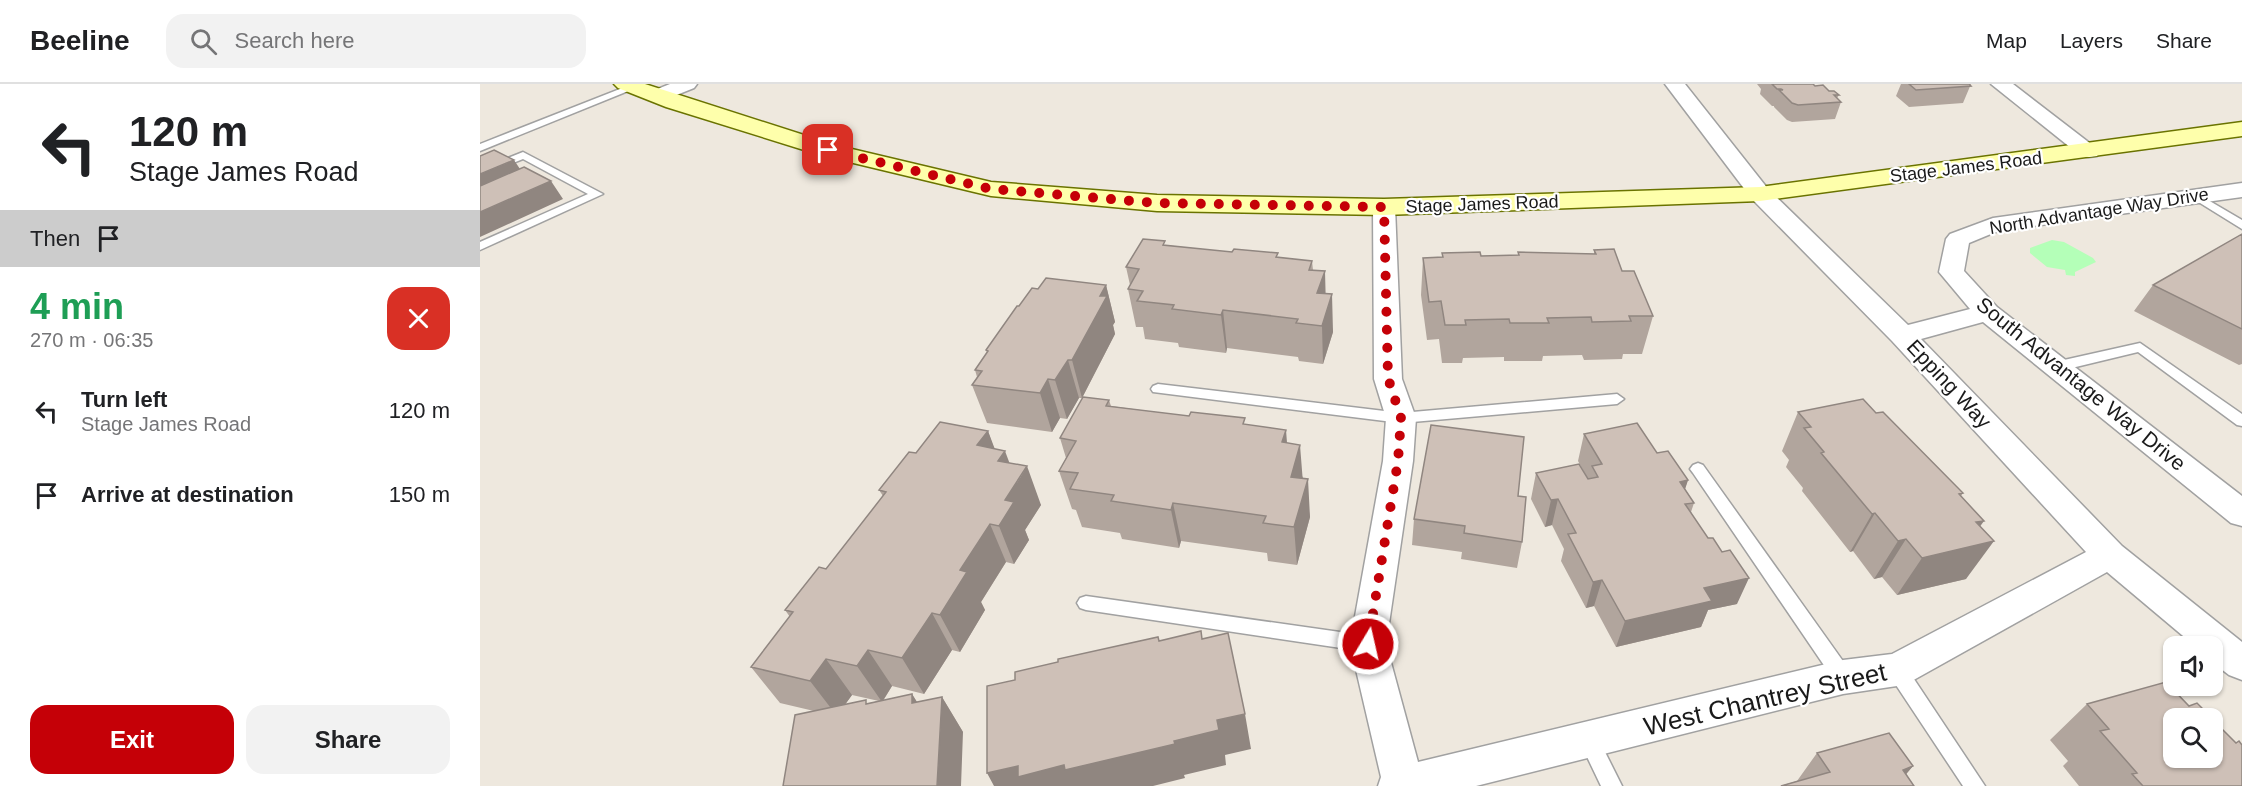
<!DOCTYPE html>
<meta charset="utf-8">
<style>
body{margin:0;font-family:Helvetica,sans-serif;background:#f2f2f2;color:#202124;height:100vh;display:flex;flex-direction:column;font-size:22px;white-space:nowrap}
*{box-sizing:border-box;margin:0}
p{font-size:20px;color:#757577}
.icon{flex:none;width:33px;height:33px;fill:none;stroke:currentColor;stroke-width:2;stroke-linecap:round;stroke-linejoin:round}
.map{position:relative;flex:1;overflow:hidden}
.sheet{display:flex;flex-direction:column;background:#fff;width:480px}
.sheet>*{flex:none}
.guide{background:#fff;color:#202124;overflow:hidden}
.tools{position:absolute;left:1683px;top:552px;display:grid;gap:12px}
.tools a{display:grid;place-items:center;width:60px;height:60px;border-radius:12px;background:#fff;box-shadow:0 2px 4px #0004;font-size:30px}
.pin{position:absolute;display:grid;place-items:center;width:51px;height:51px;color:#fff;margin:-26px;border-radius:12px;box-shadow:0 3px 9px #0006}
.me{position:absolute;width:66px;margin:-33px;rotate:9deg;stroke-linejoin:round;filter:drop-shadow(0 0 4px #0008)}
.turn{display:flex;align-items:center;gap:21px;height:126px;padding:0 30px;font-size:27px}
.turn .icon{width:78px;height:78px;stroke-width:2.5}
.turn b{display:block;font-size:42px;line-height:51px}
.then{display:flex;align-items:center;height:57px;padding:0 30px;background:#0003;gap:12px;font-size:22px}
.round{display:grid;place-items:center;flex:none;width:63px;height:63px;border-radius:18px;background:#f2f2f2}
.head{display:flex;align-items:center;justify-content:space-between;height:102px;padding:0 30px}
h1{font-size:36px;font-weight:700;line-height:45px;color:#1e9e55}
.button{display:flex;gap:12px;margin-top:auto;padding:12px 30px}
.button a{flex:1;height:69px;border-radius:18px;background:#c50007;color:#fff;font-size:24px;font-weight:700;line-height:69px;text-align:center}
.button a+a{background:#f2f2f2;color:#202124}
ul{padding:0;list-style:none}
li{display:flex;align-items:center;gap:18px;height:84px;padding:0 30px}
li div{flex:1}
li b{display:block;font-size:22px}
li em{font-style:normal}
header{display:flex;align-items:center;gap:36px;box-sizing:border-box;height:84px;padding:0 30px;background:#fff;border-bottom:2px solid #e0e0e0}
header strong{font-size:28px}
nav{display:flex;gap:33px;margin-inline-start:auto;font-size:21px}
.search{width:420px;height:54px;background:#f2f2f2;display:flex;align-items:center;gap:15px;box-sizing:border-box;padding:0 21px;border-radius:18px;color:#757577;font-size:22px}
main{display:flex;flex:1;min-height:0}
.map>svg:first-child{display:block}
.park{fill:#b4ffb8}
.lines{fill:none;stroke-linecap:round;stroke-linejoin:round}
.lane-casing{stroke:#a1a1a1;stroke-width:3}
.street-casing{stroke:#a1a1a1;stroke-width:3}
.secondary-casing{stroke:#6a7300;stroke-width:3}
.lane{fill:#fff;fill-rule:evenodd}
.street{fill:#fff;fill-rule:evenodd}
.secondary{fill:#feffab;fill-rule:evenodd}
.wall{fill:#b1a59d;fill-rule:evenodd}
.shaded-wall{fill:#908680}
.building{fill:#cec0b7;stroke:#908680;stroke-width:1.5}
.route{stroke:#c50007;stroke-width:10;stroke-dasharray:0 18}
.labels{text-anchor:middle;stroke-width:4.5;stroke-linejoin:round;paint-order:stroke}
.far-street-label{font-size:18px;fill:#1a1a1a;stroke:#fff}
.street-label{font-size:21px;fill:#1a1a1a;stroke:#fff}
.near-street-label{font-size:26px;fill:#1a1a1a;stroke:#fff}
</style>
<header>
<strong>Beeline</strong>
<div class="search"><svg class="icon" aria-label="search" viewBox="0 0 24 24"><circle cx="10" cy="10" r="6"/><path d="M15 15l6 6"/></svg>Search here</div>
<nav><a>Map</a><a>Layers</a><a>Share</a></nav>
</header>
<main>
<section class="sheet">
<div class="guide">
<div class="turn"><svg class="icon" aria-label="left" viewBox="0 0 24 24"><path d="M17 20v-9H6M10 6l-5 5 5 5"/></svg><div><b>120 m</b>Stage James Road</div></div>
<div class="then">Then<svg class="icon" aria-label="arrive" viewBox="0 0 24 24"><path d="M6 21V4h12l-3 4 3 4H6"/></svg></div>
</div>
<div class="head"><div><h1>4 min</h1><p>270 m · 06:35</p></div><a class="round" style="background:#d93025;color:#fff"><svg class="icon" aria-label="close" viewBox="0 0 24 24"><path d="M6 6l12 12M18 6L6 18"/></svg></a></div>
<ul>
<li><svg class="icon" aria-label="left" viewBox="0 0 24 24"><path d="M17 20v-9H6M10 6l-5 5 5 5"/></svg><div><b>Turn left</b><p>Stage James Road</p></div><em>120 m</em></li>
<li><svg class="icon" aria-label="arrive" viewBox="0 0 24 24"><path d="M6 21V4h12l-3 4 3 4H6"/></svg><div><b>Arrive at destination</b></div><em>150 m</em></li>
</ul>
<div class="button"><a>Exit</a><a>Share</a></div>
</section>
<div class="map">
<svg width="1762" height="702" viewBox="0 0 1762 702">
<rect width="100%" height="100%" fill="#eee8de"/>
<path class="park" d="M1572 156 1584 158 1613 174 1616 178 1595 188V192L1586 191 1585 186 1567 183 1550 169V164Z"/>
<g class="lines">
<g class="lane-casing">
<path id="lane" d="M150 1 158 3 0 67V60Z
M43 68 123 110 0 166V158L108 110 43 75 0 92V85Z
M1716 109 1762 136V145L1712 114 1710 112Z
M1660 259 1762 330V342L1757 341 1658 268 1575 288 1568 283 1575 278Z
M678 300 921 329 1137 310 1144 315 1137 320 921 339 673 308 671 305 673 302Z
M1218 379 1223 381 1370 587 1372 593 1370 599 1363 601 1356 599 1213 389 1210 385 1213 381Z
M606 512 888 552 894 554 897 560 894 566 888 568 606 526 600 524 597 519 600 514Z
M1417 578 1424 580 1505 702H1483L1410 592 1408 586 1410 580Z
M1109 647 1116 650 1142 702H1121L1099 656 1102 650Z"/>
</g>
<g class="street-casing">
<path id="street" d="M190 0H217L214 4 184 16H170L167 12 170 8Z
M1185 0H1205L1288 105 1428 241 1490 225 1459 188 1466 155 1470 150 1513 134 1762 99V113L1518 147 1489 159 1484 187 1517 223 1762 412V442L1751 439 1503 238 1441 255 1642 462 1762 558V596L1749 591 1732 578V562H1715L1627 488 1430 598 1417 602 1363 610 996 702H898L901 693 870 560 903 377 906 334 894 295 893 123 896 118 904 116 912 118 915 123 922 295 936 334 933 377 906 560 938 678 1363 576 1412 570 1606 468 1412 257 1272 115Z
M1511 0H1533L1620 67 1617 72 1609 73 1601 72Z"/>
</g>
<g class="secondary-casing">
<path id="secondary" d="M134 0H165L355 61 511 98 677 111 904 115 1280 103 1762 38V52L1280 117 904 131 677 127 511 112 340 71 186 23 138 4Z"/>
</g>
<use href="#lane" class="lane"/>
<use href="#street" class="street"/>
<use href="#secondary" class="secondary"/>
</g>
<path class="wall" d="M1277 0H1333L1335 2 1359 11 1357 14 1361 18 1355 35 1312 38 1307 36 1294 23V22H1292L1280 10 1281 5Z
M1421 0H1491L1483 19 1429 23 1416 12Z
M1762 150V280L1759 281 1654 227 1673 201Z
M685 161 832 177 833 186 845 187V210L853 248 843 280 819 277 818 273 747 264 746 269 699 263 698 259 665 255 663 243H656L648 205 650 201 646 183Z
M1114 166 1142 187 1173 232 1162 270H1143L1142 275 1104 276 1102 271 1063 272 1062 277H1024V273L983 274 982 279H962L959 255 947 256 941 211 943 174 962 173V169L1001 172 1038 171V168L1114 170Z
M626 201 635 238 633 241 635 250 602 314H599L587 335 580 334 572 348 507 339 492 301 497 293 495 286 507 269 506 266 558 205Z
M629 316 631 322 765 340 807 359 823 394 830 433 817 481 788 477 787 469 701 457 699 464 642 455 640 449 602 443 596 426 592 425 579 387 586 374 580 354Z
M1318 328 1396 329 1483 409 1481 412 1500 442 1486 495 1417 511 1402 493 1394 495 1373 467 1370 468 1322 407 1323 404 1306 383 1309 376 1302 367Z
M508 347 514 365 529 379 561 421 545 446 549 456 534 480 526 478 501 518 505 526 480 568 472 566 444 610 412 602 403 617 432 610 437 618 462 613 483 648 334 627 300 619 271 583 310 533 305 526 346 485 403 412 399 406 436 369ZM372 611 399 617 389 619 365 620Z
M1104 350 1177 369 1208 396 1205 405 1214 419 1211 428 1257 520 1228 526 1221 543 1136 563 1114 522 1106 524 1081 477 1084 465 1072 441 1065 443 1051 415 1056 389 1108 395 1098 377Z
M1038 412 1042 458 1037 484 981 475 982 468 932 461 934 435Z
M1607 620 1709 622 1756 659 1762 702H1599L1583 682 1588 677 1570 656Z
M1337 669 1433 682 1426 690 1434 702H1300L1317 697Z"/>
<path class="shaded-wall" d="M34 76 46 94 0 114V90Z
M71 97 83 115 0 153V128Z
M845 187 846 225 837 209Z
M626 201 635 238 633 241 635 250 602 314 592 276 620 212Z
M852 210 853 248 843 280 842 242Z
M743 226 747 264 746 269 741 231Z
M588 276 599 314 587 335 575 296Z
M568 295 580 334 572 348 560 309Z
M806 346 809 384 802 358Z
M508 347 519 376 525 367 537 399 547 382 561 421 545 446 549 456 534 480 519 442 497 361Z
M820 361 823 399 811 393Z
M828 395 830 433 817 481 814 443Z
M1208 396 1199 423 1200 398Z
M1078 415 1072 441 1065 443 1071 416Z
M693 419 701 457 699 464 691 426Z
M1395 429 1373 467 1370 468 1392 430Z
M1504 437 1485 463 1514 457 1486 495 1417 511 1442 474 1496 438Z
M510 440 526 478 501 518 505 526 480 568 460 531 480 486Z
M1426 455 1402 493 1394 495 1418 457Z
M1269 494 1257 520 1228 526 1221 543 1136 563 1145 537 1224 504Z
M1122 496 1114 522 1106 524 1113 498Z
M452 529 472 566 444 610 422 574Z
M388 566 412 602 402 618 377 582Z
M346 575 372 611 357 632 330 597Z
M432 610 454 646 432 619Z
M462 613 483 648 481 702H457Z
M765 630 771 665 745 671 746 681 704 691 705 694 673 702H514L507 689 538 682 584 681 694 657 737 636Z
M1433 682 1416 702 1423 686Z"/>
<path class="building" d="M1292 0H1333L1335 2 1343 1 1349 7H1354L1359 11H1354L1361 18 1318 21 1312 19 1299 6H1303L1301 5H1297Z
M1429 0H1489L1491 2 1436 6Z
M14 66 34 76 0 90V72Z
M44 83 71 97 0 128V102Z
M1762 150V245L1673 201Z
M663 155 685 157 683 161 752 168 754 165 798 169 796 173 832 177 829 186 845 187 837 209 852 210 842 242 816 239 818 235 743 226 741 231 692 225 694 221 657 217 663 207 648 205 659 185 646 183Z
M1134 165 1142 187H1154L1173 232H1149L1151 237 1112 238 1111 233 1067 234 1069 239H1030L1029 235 985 236 986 241H965L961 217 949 218 943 174 963 173 962 169 1000 168 1001 172 1039 171 1038 168 1116 170 1114 166Z
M566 194 626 201 620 212H627L592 276H588L575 296 568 295 560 309 492 301 502 287 495 286 508 267 506 266 537 222H539L552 204 558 205Z
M603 313 629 316 626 322 709 332 711 328 765 334 763 340 806 346 802 358 820 361 811 393 828 395 814 443 783 439 786 432 693 419 691 426 631 417 634 411 590 405 598 389 579 387 596 357 580 354Z
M1383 315 1396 329 1403 328 1483 409 1479 410 1504 437 1496 438 1514 457 1442 474 1426 455 1418 457 1395 429 1392 430 1341 369 1344 368 1324 344 1331 343 1318 328Z
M460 338 508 347 497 361 525 367 518 377 547 382 525 416 534 418 519 442 510 440 480 486 487 488 460 531 452 529 422 574 388 566 377 582 346 575 330 597 271 583 313 528 305 526 339 483 346 485 406 408 399 406 429 368 436 369Z
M1157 339 1177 369 1188 367 1208 396 1200 398 1214 419 1205 420 1228 454H1233L1242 468 1250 466 1269 494 1224 504 1232 517 1145 537 1122 496 1113 498 1088 450 1096 449 1078 415 1071 416 1056 389 1099 380 1108 395 1118 393 1112 382 1122 380 1104 350Z
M951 341 1044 353 1038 412 1046 413 1042 458 984 449 985 442 934 435Z
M721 547 722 555 748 549 765 630 737 636 739 646 694 657 695 660 585 686 584 681 538 693V682L507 689V602L535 596V588L578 578V575L678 553 679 557Z
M1686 598 1709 622 1717 619 1732 634H1694V674H1732V635L1756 659 1759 657 1762 661V702H1663L1652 690 1657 689 1620 647 1629 645 1607 620Z
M432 610V619L462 613 457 702H303L315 631 386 616V620Z
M1409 649 1433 682 1423 686 1434 702H1301L1350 688 1337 669Z"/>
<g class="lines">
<path class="route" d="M348 66 511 105 677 119 904 123 908 294 921 334 918 377 888 560"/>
</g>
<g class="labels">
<g class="far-street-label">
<text transform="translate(1486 83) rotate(-7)" y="6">Stage James Road</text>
<text transform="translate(1002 120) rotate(-2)" y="6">Stage James Road</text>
<text transform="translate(1619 127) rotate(-9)" y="6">North Advantage Way Drive</text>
</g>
<g class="street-label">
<text transform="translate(1469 300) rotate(47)" y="7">Epping Way</text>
<text transform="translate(1601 300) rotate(39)" y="7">South Advantage Way Drive</text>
</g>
<g class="near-street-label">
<text transform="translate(1285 615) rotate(-13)" y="9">West Chantrey Street</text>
</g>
</g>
</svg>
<div class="tools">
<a><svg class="icon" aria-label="sound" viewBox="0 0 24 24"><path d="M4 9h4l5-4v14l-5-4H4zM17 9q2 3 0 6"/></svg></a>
<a><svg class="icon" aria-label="search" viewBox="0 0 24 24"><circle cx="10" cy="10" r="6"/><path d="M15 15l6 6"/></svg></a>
</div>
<div class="pin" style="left:348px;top:66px;background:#d93025"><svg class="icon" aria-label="arrive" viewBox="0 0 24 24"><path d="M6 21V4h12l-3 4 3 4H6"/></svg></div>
<svg class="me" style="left:888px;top:560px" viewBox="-20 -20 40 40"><circle r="17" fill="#c50007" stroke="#fff" stroke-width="3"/><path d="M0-11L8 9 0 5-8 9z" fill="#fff"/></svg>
</div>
</main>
